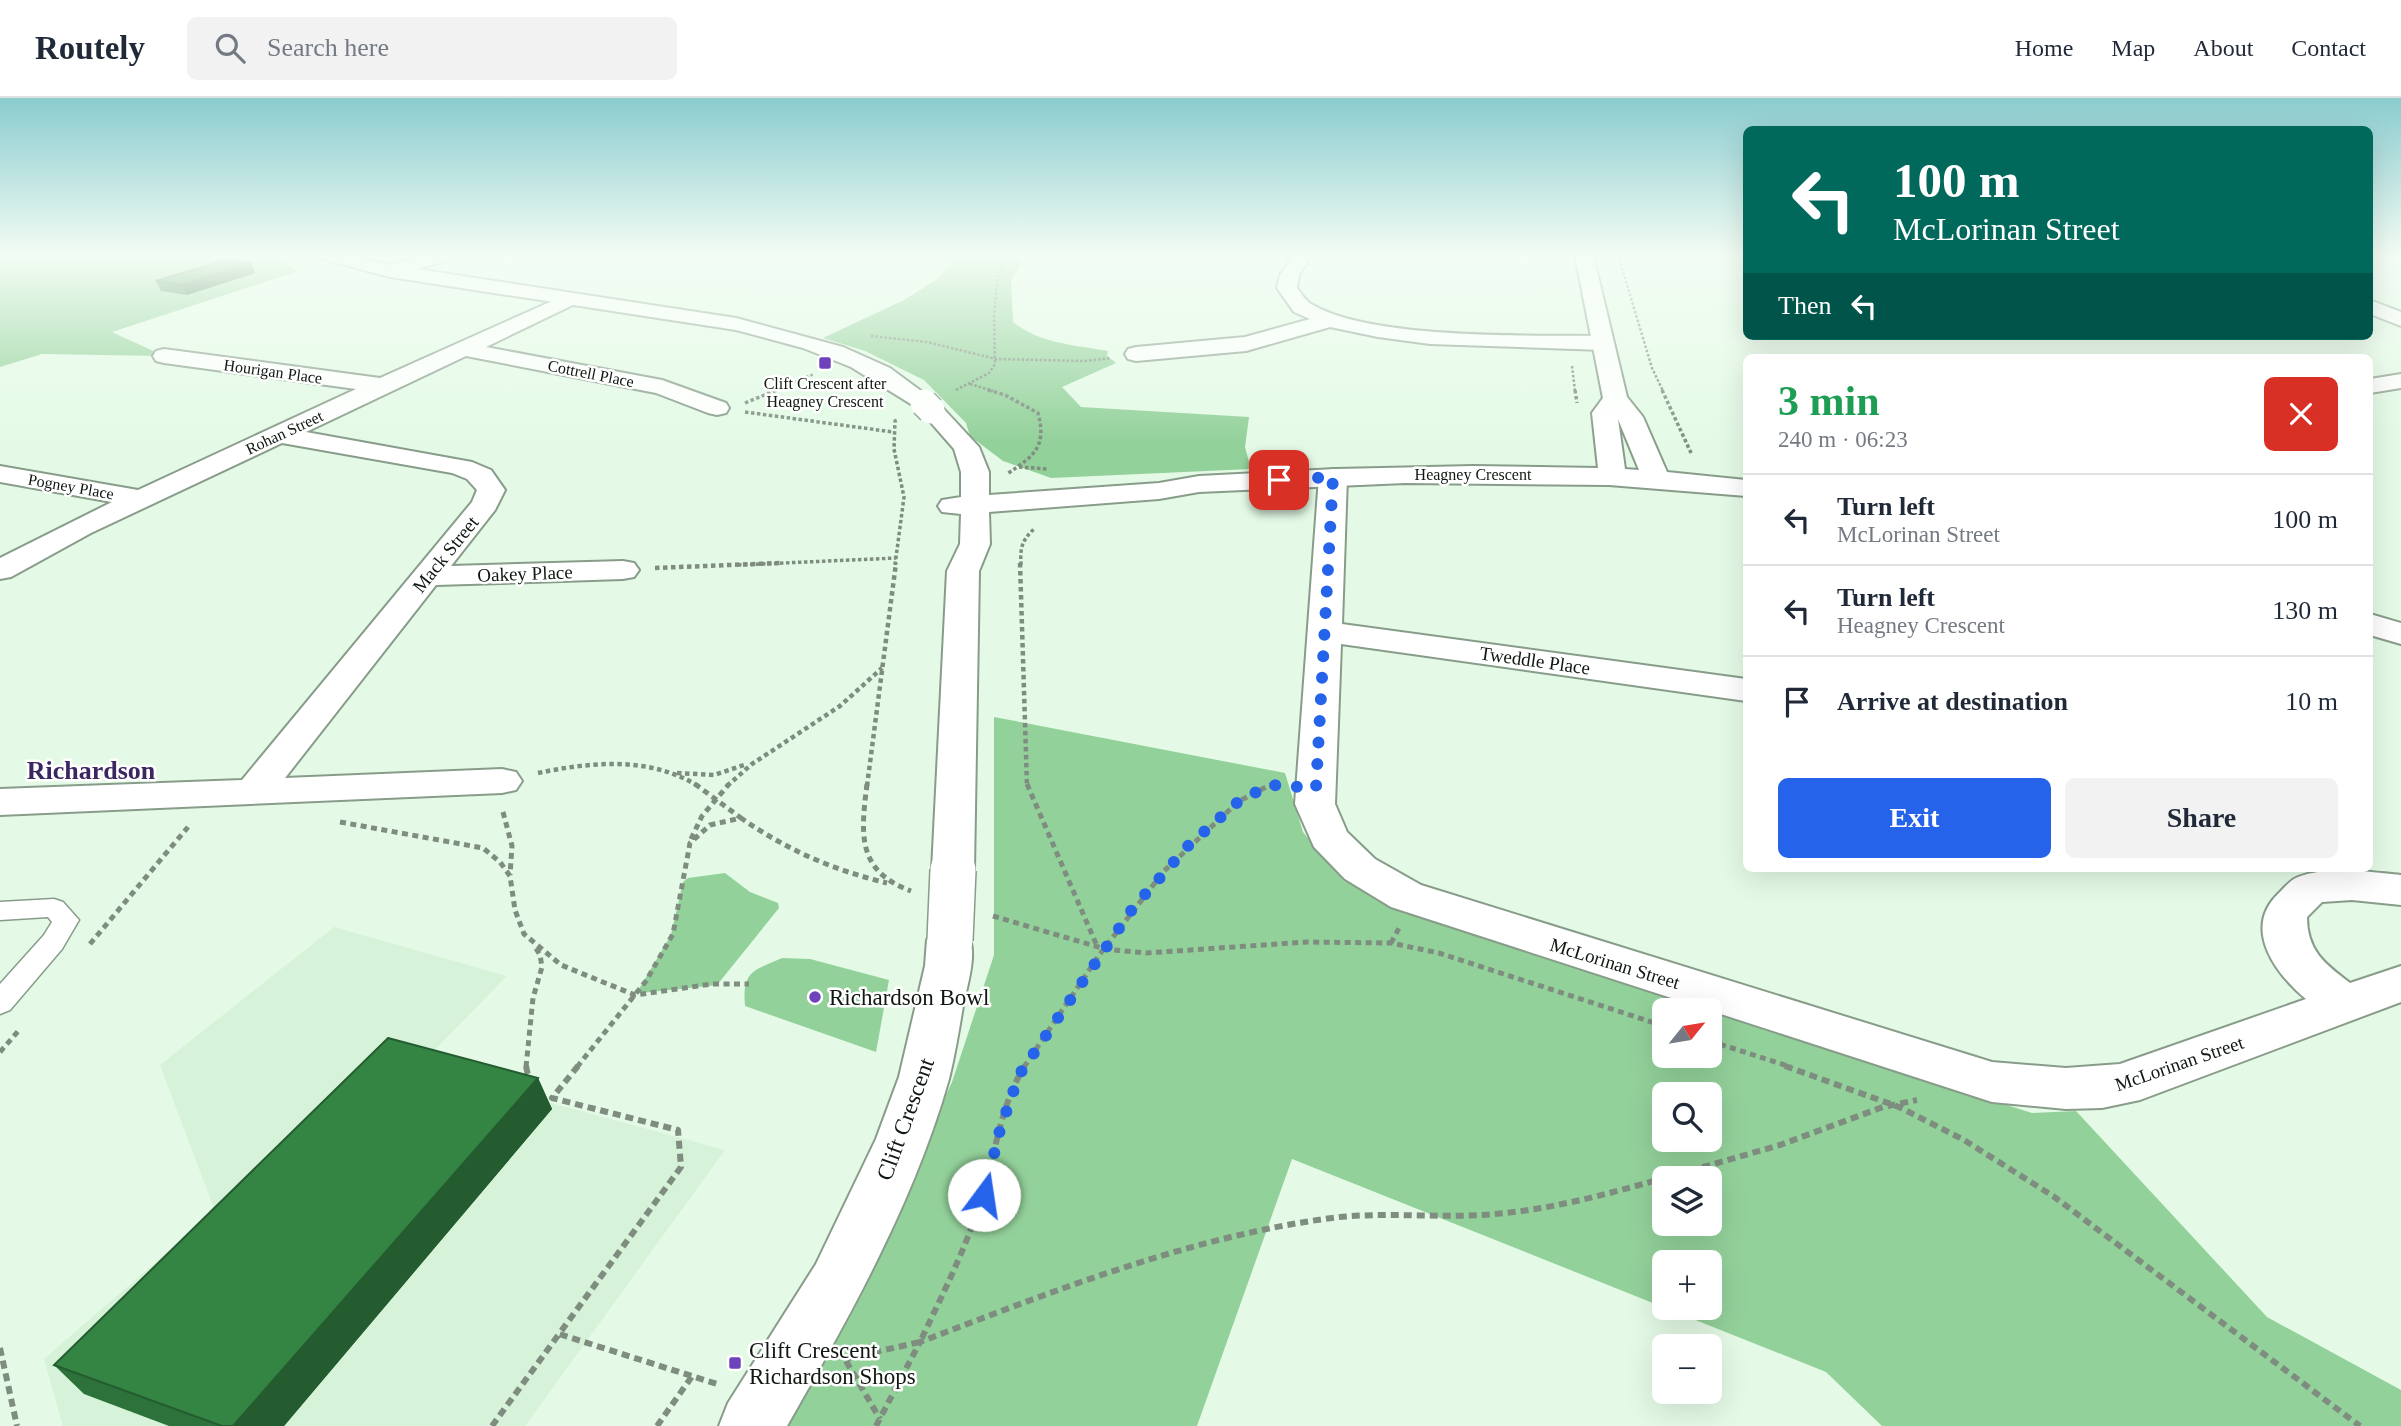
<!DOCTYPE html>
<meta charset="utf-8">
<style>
body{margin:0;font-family:"Times New Roman",serif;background:#f2f2f3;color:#1f2937;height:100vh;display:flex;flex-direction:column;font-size:26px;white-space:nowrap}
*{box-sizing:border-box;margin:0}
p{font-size:23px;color:#747a83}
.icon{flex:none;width:38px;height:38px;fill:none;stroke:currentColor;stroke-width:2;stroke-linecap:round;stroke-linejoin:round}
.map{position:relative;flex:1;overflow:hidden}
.drawer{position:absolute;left:1743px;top:256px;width:630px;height:518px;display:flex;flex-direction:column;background:#fff;border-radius:10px;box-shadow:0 7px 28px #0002}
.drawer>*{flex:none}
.hud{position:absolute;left:1743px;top:28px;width:630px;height:214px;border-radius:10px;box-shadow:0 7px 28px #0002;background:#00695c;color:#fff;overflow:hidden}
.needle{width:46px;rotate:60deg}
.controls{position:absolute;left:1652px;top:900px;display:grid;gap:14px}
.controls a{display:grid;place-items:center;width:70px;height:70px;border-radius:10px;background:#fff;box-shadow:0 7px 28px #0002;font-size:35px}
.pin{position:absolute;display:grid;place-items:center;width:60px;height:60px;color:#fff;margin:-30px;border-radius:14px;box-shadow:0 4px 10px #0006}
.me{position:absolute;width:77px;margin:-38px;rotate:14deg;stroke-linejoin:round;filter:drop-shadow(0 0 5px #0008)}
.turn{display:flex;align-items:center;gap:24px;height:147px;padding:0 35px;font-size:32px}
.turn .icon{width:91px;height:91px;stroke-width:2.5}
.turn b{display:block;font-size:49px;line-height:60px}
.then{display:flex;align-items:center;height:66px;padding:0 35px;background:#0003;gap:14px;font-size:26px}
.round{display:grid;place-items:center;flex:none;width:74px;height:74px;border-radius:10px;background:#f2f2f3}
.head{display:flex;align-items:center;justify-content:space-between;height:119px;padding:0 35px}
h1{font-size:42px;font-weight:600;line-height:52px;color:#1e9e55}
.button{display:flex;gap:14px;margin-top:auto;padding:14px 35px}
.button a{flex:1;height:80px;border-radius:10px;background:#2563eb;color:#fff;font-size:28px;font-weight:600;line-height:80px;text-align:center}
.button a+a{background:#f2f2f3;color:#1f2937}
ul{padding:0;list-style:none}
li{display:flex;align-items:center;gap:21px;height:91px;padding:0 35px;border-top:2px solid #e0e1e3}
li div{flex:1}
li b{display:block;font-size:26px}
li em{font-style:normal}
header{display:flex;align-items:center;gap:42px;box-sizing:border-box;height:98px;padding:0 35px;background:#fff;border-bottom:2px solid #e0e1e3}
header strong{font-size:33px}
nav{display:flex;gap:38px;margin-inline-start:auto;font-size:24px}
.search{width:490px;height:63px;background:#f2f2f3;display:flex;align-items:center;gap:18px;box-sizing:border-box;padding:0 24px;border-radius:10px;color:#747a83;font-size:26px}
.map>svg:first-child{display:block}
.built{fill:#d6f2d8}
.green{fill:#93d19a;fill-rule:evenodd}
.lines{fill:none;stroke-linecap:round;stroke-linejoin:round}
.lane-casing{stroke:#889c8a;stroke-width:3}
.street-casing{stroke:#889c8a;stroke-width:4}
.secondary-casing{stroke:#889c8a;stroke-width:4}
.path-far4{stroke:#7e8d7f;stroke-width:2.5;stroke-dasharray:2.5 2;stroke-linecap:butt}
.path-far3{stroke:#7e8d7f;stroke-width:3.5;stroke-dasharray:3.5 2.5;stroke-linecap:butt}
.path-far2{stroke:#7e8d7f;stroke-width:4.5;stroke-dasharray:4.5 3.5;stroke-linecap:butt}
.path-far1{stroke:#7e8d7f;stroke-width:5;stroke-dasharray:6 4.5;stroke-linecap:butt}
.path{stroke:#7e8d7f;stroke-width:6;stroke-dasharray:8 5;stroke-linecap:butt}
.lane{fill:#fff;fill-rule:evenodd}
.street{fill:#fff;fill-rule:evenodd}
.secondary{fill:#fff;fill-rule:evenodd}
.secondary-bridge-far1-casing{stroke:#889c8a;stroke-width:30;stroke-linecap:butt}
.secondary-bridge-casing{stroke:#889c8a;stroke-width:48;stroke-linecap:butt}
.secondary-bridge-far1{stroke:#fff;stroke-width:27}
.secondary-bridge{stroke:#fff;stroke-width:45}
.wall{fill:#2d723a}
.shaded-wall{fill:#245c30}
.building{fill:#348444;stroke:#245c30;stroke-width:2}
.route{stroke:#2563eb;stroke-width:12;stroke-dasharray:0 21.6}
.poi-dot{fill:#6d42bb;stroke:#fff;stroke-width:2.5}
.labels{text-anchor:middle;stroke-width:5;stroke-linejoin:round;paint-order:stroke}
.far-street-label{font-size:16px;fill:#0f1710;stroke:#fff}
.far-poi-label{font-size:16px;fill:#0f1710;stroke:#fff}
.street-label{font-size:19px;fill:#0f1710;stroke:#fff}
.near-poi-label{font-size:23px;fill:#0f1710;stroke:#fff;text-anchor:start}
.near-street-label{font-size:23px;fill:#0f1710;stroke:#fff}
.district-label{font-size:26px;font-weight:bold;fill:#3a2762;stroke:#fff}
</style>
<header>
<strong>Routely</strong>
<div class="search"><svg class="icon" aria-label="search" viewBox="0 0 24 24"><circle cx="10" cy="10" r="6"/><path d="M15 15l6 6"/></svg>Search here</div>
<nav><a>Home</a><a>Map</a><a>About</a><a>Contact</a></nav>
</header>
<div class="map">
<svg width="2401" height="1328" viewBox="0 0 2401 1328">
<rect width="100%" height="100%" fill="#e4fae6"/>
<path class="built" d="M334 829 507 878 418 969 725 1052 525 1328H63L44 1261 215 1113 160 967Z"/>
<path class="green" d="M0 157H272L298 173 112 234 164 258 42 256 0 269Z
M957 157H1026L1011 182 1013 224C1040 246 1075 247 1108 253L1107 258 1116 265 1062 289 1081 309 1249 319 1245 349 1251 371 1051 380 1003 363 970 338 966 325 924 282 865 253 823 240 904 202 939 180Z
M994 619 1285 675 1303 734 1344 783 1445 826 1709 912H1664V957H1710V912L2032 1015 2076 1013 2267 1219 2401 1292V1328H1882L1826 1274 1292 1061 1197 1328H788L829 1253 952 984 994 857ZM1664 996H1710V1041H1664ZM1664 1080H1710V1125H1664ZM1664 1164H1710V1209H1664Z
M725 775 750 794 778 805 779 810 717 887 641 895 639 891 671 837 683 784 688 780Z
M782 860 810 861 889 882 876 954 745 908C742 873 753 873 782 860Z"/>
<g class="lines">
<g class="lane-casing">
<path id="lane" d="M54 801 63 804 79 822 62 851 10 912 0 916V886L44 837 52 824 48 819 0 822V804Z"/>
</g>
<g class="street-casing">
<path id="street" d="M425 157H454L452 161 390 179 380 173 383 169Z
M1294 157H1312L1299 177 1297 190C1301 195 1305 202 1311 206 1371 242 1531 237 1603 238L1611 240 1614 245 1611 250 1603 252 1430 246 1378 239 1330 229 1246 253 1136 263 1128 261 1125 256 1128 251 1136 249 1245 239 1310 221 1294 214 1277 190 1280 177Z
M570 195 577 197 580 201 577 205 486 249 662 282 726 305 729 310 726 315 717 317 708 315 656 295 466 258 306 334 472 364 491 372 505 392 495 412 451 468 623 463 634 465 639 472 634 479 623 481 436 487 285 680 502 671 516 674 522 683 516 692 502 695 0 717V691L242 682 472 404 477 392 467 381 452 375 282 345 91 435 11 479 0 481V460L112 404 0 384V368L138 392 356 291 164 265 156 263 153 258 156 253 164 251 380 280Z
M2370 202 2401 214V228L2370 216Z
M2401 276V290L2370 295V281Z
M1333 371 1343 373 1347 379 1342 526 1746 581V603L1341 546 1335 706 1347 734 1375 761 1421 787 1992 964 2066 970 2120 966 2306 901C2276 876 2242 831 2278 796 2284 790 2290 782 2298 779 2330 767 2368 774 2401 777V807L2352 802 2322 804 2307 819C2307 853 2325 866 2350 885L2401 868V904L2140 1002 2102 1010 2066 1011 1992 1004 1391 809 1345 781 1314 749 1295 706 1319 379 1323 373Z"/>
</g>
<g class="secondary-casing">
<path id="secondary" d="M320 157H350L391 167 736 220 843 249 890 270 940 307 979 349 989 374V397L1159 385 1199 378 1336 371 1473 368 1598 370 1592 315 1603 300 1575 157H1593L1627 299 1643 319 1667 374 1746 382V398L1609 387 1405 385 1199 394 1159 401 989 414 990 446 979 473 974 772 968 782 953 786 938 782 932 772 947 473 960 446 961 416 942 414 938 408 942 402 961 399V374L954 351 919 311 851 269 803 250 736 232 390 179 322 161ZM1618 321 1639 372 1625 371Z
M2370 516 2401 525V546L2370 537Z
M950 826 966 831C979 853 968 883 963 908 959 932 955 957 949 981 914 1104 850 1218 787 1328H719L728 1305 816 1166 876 1041 899 979 925 868 927 842 934 831Z"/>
</g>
<path class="path-far4" d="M1618 157 1652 270 1663 293
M871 238 927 244 996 261 1084 263 1111 260
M1572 268 1575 293
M970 286 993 293
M956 292 989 275 995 266 994 217 998 176 1007 157
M773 293 814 276"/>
<path class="path-far3" d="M988 292 1005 297 1038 315C1047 349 1034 358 1007 376
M1575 292 1577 305
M1662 292 1692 357
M745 305 777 292
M745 314 893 334
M1019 369 1047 371
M738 467 896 460
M895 467 904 399 894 351 895 323 898 322
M1021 467C1020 449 1022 442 1035 430"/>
<path class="path-far2" d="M1020 465 1027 688
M655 470 780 465
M538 675C591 664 650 658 698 688
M677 675 714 677 747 666
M727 688 752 666 840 608 882 570
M867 688 896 465
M1269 688 1277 687"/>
<path class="path-far1" d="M695 686 741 720
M867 686C861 735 856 773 911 793
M1027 686 1097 848
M503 714 512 748 510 777
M340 724 483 750 500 764 510 778 515 812 524 836 561 867 635 897 712 886H749
M691 741 702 718 729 686
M993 818 1105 851 1146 855 1307 844 1391 845 1439 855 1664 928
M1391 845 1399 830
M90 846 188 729
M1710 943 1791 969
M0 954 20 931
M526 969 533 900 542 869 540 857 534 847
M577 969 646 883 673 836 690 745 710 727 741 720C787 752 833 772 887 785
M1024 969 1100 856 1164 773 1239 703 1270 687H1277"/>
<path class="path" d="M526 968 529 982
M578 968 552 1000 678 1032 681 1069 559 1236 717 1286
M1785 968 1899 1009 1964 1042 2053 1098 2360 1328
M1665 1080 1780 1047 1883 1009 1917 1002
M0 1250 17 1328
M848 1260 920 1244C943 1195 968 1147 983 1095 996 1054 1001 1004 1025 968
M846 1263 880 1321
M492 1328 559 1236
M657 1328 693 1277
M876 1328 920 1244C1051 1194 1184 1141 1324 1121 1377 1113 1430 1120 1483 1117 1545 1113 1605 1097 1664 1080"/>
<use href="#lane" class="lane"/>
<use href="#street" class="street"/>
<use href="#secondary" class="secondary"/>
<g class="secondary-bridge-far1-casing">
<path id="secondary-bridge-far1" d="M924 305 931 312"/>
</g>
<g class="secondary-bridge-casing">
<path id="secondary-bridge" d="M950 842 953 772"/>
</g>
<use href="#secondary-bridge-far1" class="secondary-bridge-far1"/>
<use href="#secondary-bridge" class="secondary-bridge"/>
</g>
<path class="wall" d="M251 165 255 175 187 197 161 193 156 183Z
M538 980 552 1011 284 1328H169L84 1296 54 1267Z"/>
<path class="shaded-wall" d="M251 165 255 175 187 197 182 187Z
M538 980 552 1011 284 1328H233Z"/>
<path class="building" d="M225 162 251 165 182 187 156 183Z
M388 940 538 980 233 1328H222L54 1267Z"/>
<linearGradient id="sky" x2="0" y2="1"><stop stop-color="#8bcccf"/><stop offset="0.46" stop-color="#f3fdf4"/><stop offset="1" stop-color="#f3fdf4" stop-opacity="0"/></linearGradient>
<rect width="2401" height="343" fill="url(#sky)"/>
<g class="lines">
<path class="route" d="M984 1097 1000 1032 1019 977 1133 810 1188 748 1239 703 1270 687 1316 690 1333 379 1279 382"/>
</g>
<g class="poi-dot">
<rect x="818" y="258" width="14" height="14" rx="3.5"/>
<circle cx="815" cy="899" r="7"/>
<rect x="728" y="1258" width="14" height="14" rx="3.5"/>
</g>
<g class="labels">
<g class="far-street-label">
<text transform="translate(273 273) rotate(8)" y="6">Hourigan Place</text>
<text transform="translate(591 275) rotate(11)" y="6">Cottrell Place</text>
<text transform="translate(284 334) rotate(-25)" y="6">Rohan Street</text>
<text x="1473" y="382">Heagney Crescent</text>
<text transform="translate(71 388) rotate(10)" y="6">Pogney Place</text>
</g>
<g class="far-poi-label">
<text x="825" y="291">Clift Crescent after<tspan x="825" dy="18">Heagney Crescent</tspan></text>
</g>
<g class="street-label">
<text transform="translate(445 456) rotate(-51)" y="7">Mack Street</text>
<text transform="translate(525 475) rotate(-2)" y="7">Oakey Place</text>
<text transform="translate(1535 562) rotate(8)" y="7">Tweddle Place</text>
<text transform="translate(1615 865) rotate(17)" y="7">McLorinan Street</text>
<text transform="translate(2179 965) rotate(-19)" y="7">McLorinan Street</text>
</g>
<g class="near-poi-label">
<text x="829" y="907">Richardson Bowl</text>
<text x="749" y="1260">Clift Crescent<tspan x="749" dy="26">Richardson Shops</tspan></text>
</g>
<g class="near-street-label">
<text transform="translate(905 1021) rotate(-70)" y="8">Clift Crescent</text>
</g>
<g class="district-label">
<text x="91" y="681">Richardson</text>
</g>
</g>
</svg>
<div class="controls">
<a><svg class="needle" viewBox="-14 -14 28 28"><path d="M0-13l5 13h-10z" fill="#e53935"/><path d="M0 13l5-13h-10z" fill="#747a83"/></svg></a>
<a><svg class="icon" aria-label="search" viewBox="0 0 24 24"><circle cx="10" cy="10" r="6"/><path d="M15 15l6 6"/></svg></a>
<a><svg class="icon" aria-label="layers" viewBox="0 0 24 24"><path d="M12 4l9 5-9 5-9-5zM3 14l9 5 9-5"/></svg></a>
<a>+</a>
<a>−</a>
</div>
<div class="pin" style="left:1279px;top:382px;background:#d93025"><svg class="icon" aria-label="arrive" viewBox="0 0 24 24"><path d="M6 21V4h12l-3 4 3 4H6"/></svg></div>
<svg class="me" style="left:984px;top:1097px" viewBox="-20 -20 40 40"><circle r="19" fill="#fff"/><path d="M0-13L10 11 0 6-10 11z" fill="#2563eb"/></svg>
<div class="hud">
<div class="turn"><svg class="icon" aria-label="left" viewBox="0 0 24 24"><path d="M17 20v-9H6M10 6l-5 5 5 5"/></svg><div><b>100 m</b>McLorinan Street</div></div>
<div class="then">Then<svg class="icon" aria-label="left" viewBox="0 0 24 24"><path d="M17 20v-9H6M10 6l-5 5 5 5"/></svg></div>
</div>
<section class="drawer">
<div class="head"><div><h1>3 min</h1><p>240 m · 06:23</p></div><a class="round" style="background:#d93025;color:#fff"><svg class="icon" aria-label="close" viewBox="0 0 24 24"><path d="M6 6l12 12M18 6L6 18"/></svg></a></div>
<ul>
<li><svg class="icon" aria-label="left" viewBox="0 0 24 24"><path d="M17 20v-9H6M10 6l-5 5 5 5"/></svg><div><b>Turn left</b><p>McLorinan Street</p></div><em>100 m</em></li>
<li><svg class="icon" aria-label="left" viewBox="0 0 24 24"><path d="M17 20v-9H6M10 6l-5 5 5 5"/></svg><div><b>Turn left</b><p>Heagney Crescent</p></div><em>130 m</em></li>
<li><svg class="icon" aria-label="arrive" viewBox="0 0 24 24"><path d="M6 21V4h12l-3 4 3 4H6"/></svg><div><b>Arrive at destination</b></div><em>10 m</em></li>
</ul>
<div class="button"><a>Exit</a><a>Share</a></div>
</section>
</div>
